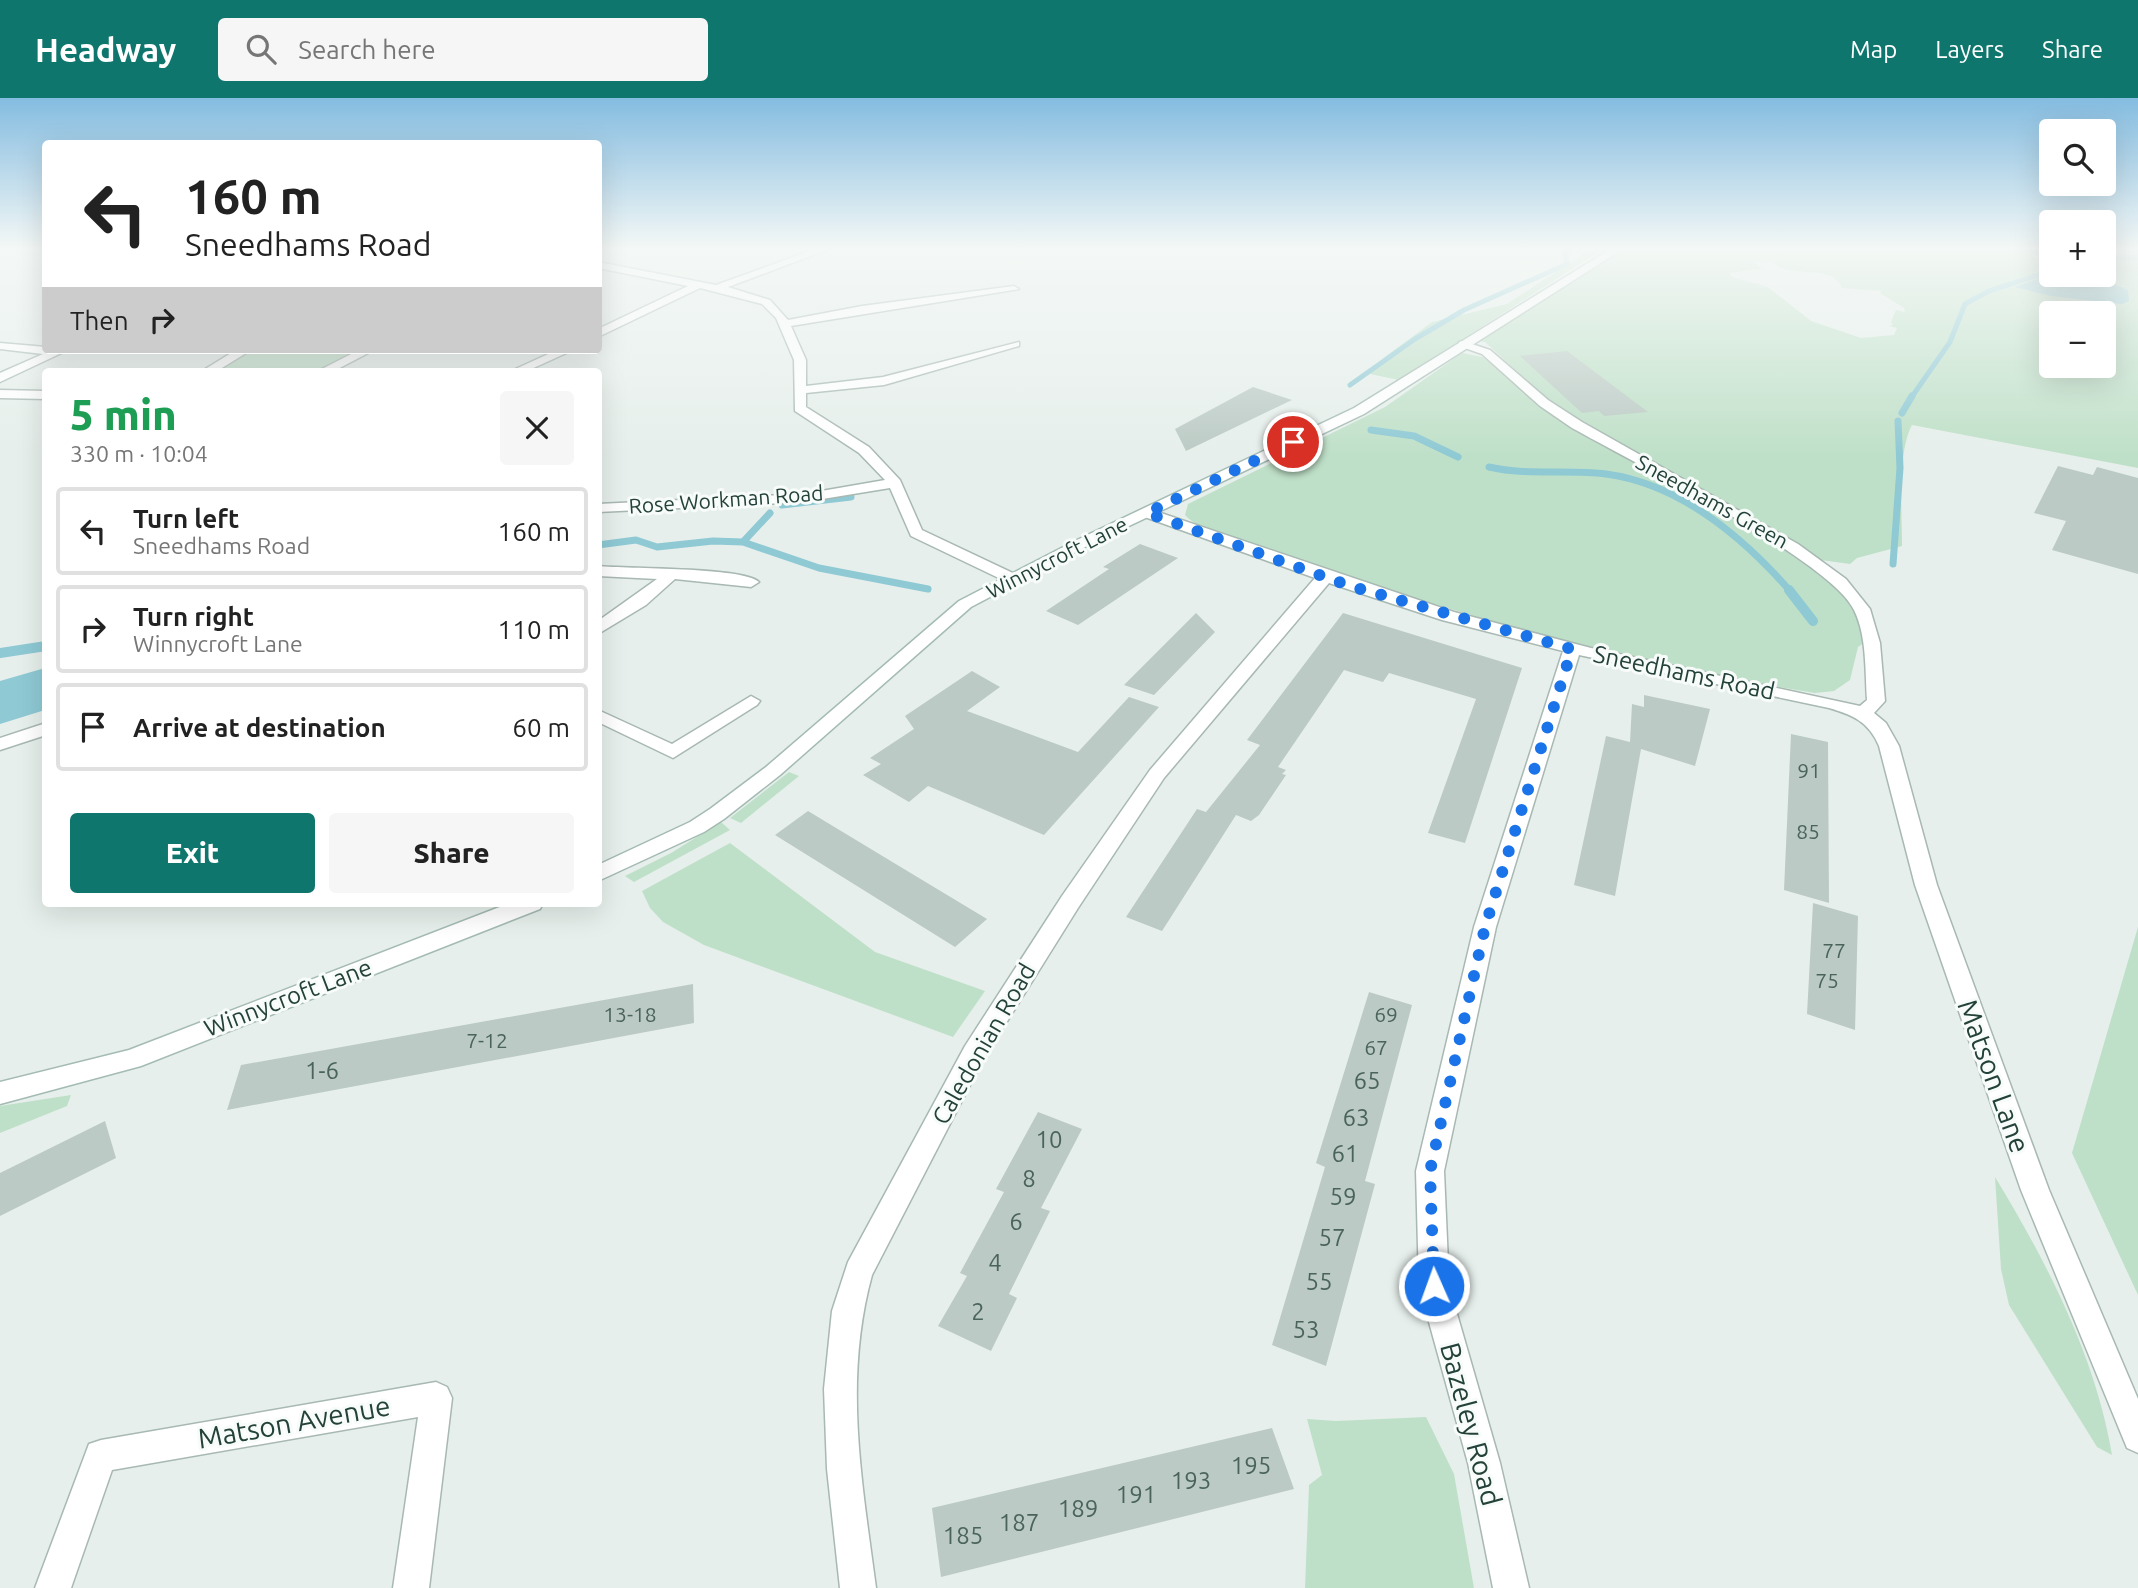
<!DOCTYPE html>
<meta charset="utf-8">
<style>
body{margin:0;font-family:Ubuntu,sans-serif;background:#f6f6f6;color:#222;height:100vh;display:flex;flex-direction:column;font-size:26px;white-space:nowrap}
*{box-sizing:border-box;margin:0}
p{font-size:23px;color:#767676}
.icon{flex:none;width:38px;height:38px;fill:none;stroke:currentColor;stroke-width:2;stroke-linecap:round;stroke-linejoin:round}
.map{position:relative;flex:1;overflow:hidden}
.sheet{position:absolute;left:42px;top:270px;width:560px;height:539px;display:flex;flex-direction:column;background:#fff;border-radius:7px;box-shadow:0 7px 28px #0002}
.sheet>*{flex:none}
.top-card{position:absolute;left:42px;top:42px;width:560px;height:214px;border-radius:7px;box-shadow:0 7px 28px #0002;background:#fff;color:#222;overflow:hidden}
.controls{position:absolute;left:2039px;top:21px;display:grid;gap:14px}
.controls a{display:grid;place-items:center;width:77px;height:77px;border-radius:7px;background:#fff;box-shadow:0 7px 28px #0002;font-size:35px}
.pin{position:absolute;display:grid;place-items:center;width:60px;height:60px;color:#fff;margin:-30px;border:4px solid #fff;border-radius:50%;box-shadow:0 2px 7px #0007}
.me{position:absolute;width:77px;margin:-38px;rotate:358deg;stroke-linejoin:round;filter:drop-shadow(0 0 5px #0008)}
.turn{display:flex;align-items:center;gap:24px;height:147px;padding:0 28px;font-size:32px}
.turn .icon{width:91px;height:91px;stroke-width:2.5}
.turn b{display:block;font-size:49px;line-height:60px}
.then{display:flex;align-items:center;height:66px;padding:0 28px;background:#0003;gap:14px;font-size:26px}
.round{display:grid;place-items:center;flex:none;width:74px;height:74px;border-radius:7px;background:#f6f6f6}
.head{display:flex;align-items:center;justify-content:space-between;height:119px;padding:0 28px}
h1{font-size:42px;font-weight:800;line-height:52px;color:#1e9e55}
.action{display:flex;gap:14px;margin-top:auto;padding:14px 28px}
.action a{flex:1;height:80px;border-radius:7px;background:#0f766e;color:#fff;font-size:28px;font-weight:800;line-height:80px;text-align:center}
.action a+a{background:#f6f6f6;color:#222}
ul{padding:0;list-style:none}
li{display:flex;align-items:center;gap:21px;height:88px;margin:0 14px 10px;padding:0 14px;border:4px solid #e0e0e0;border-radius:7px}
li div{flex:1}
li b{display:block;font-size:26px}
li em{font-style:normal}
header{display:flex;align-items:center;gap:42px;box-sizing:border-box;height:98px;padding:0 35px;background:#0f766e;color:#fff}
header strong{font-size:33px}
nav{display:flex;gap:38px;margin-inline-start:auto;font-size:24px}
.search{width:490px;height:63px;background:#f6f6f6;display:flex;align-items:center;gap:18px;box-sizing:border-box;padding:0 24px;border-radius:7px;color:#767676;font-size:26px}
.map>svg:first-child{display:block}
.green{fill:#bfe0c8;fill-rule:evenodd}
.water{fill:#8ec9d4}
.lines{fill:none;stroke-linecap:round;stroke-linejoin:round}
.stream-far2{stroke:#8ec9d4;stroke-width:5}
.stream-far1{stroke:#8ec9d4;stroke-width:7}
.stream{stroke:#8ec9d4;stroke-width:10}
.building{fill:#bbcac4}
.street-casing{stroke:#a8b8b2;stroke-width:3}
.secondary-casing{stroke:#a4bbb3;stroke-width:3}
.street{fill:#fff;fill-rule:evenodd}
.secondary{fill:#fff;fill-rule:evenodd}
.route{stroke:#1a73e8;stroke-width:12;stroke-dasharray:0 21.6}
.labels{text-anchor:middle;stroke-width:6;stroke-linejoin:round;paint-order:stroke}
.far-street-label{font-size:21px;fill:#24423a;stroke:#f7fbf9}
.number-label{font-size:21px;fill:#4a645c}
.street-label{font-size:24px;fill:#24423a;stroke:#f7fbf9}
.near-number-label{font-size:24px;fill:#4a645c}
.near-street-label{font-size:28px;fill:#24423a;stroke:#f7fbf9}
</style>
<header>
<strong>Headway</strong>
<div class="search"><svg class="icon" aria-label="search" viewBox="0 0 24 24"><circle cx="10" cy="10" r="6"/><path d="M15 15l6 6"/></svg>Search here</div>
<nav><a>Map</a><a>Layers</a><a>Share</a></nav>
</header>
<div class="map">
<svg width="2138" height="1490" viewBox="0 0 2138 1490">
<rect width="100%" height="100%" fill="#e6efeb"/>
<path class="green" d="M1594 149H1606L1399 282 1370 276 1385 259 1432 224 1507 206Z
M1626 149H2017L2037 160 2051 163V177H2104V159L2138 158V370L1912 327C1897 355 1902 415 1902 448L1857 460 1850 466 1821 462 1552 306 1485 244 1479 243 1480 239ZM1771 163C1790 183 1831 164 1842 190L1882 193 1880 195 1904 210 1905 214 1896 212 1891 224 1893 227 1889 228 1897 230 1894 237 1861 240 1811 223 1768 189 1732 179 1729 175 1762 171 1754 164ZM2051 215H2104V268H2051Z
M252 252H362L316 273H219Z
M1462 255 1483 259 1529 297 1734 418 1822 474 1847 498 1860 521 1864 545 1858 549 1850 582 1834 593 1815 595C1633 565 1455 517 1282 457 1256 448 1203 437 1185 417L1188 406 1385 309Z
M789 674 799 678 741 725 730 720Z
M721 724 730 732 634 784 625 778 671 755Z
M730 745 875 854 985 893 953 939 704 847 663 824 650 810 642 793Z
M2138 829V1197L2072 1055Z
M71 997 67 1008 0 1035V1008Z
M1995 1079C2046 1163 2096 1259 2112 1357L2097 1349 2009 1207 2001 1171Z
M1426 1319 1454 1376 1474 1490H1305L1309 1387 1322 1377 1307 1321 1336 1323Z"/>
<path class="water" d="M2051 176 2092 177 2128 192 2129 203 2122 206 2051 198 2015 189Z
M45 570V612L0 626V583Z"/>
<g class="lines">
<path class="stream-far2" d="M2024 149 2044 157
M2104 160H2138
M1350 287 1415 241 1464 212 1567 166 1565 154 1572 149
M1911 300 1950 244 1965 206 1989 193 2051 173"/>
<path class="stream-far1" d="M1902 315 1912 298
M1371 332 1414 338 1458 359
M1489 369C1528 378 1567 371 1606 376 1681 386 1743 439 1791 494
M782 407 851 399
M743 444 770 415
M598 447 636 442 657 449 713 443 743 444 819 470 928 491
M1893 466 1900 370 1898 323"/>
<path class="stream" d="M1789 492 1813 523
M0 555 46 548"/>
</g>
<path class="building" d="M1567 253 1648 314 1604 318 1599 313 1582 315 1520 258Z
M1253 289 1292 302 1186 353 1175 331Z
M2058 368 2093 377 2097 369 2138 380V476L2052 452 2066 423 2034 415Z
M1140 446 1178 460 1078 527 1046 513 1109 471 1103 469Z
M1196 515 1215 534 1154 597 1124 587Z
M1343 515 1522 570 1465 745 1428 735 1476 601 1389 575 1383 584 1344 572 1278 669 1286 672 1282 676 1286 677 1259 717 1251 723 1236 717 1162 833 1126 819 1197 711 1206 714 1260 647 1247 642Z
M972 573 1000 589 967 613 1078 654 1129 599 1159 609 1044 737 928 688 909 704 863 677 881 666 870 660 914 631 905 618Z
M1644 597 1710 611 1695 668 1641 651 1615 798 1574 787 1606 638 1630 644 1632 606 1644 609Z
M1791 636 1828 644 1829 805 1784 792Z
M808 713 904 771 987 821 955 849 775 737Z
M1813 805 1858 818 1855 932 1807 916Z
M693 886 694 925 227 1012 241 967Z
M1369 894 1412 907 1365 1083 1375 1086 1326 1268 1272 1247 1325 1069 1316 1065Z
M1038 1014 1082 1031 1041 1110 1050 1113 1009 1196 1017 1200 991 1253 938 1228 967 1178 960 1175 1004 1094 996 1091Z
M105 1023 116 1060 0 1118V1075Z
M1272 1330 1294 1391 941 1479 932 1410Z"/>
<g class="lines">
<g class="street-casing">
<path id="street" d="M821 149H835L728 189 770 202 788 222 862 208 1014 188 1019 191 791 228 806 262V288L883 279 1019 244V248L884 287 806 295V309L869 349 900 382 922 432 1019 478V484H1007L911 438 890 390 804 404 598 414V406L804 396 885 382 859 355 795 313 794 262 776 220 762 206 700 190 598 239V231L688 188 598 170V164L716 187Z
M1463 243 1490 252 1548 302 1582 324 1798 446 1846 481 1870 511 1880 545 1885 603 1874 615 1886 625 1899 648 1937 787 2049 1092 2138 1301V1355L2127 1350 2021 1092 1915 787 1879 648C1869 624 1853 617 1829 610L1579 557 1496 829 1444 1073 1449 1188 1500 1365 1529 1490H1493L1468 1365 1419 1188 1416 1073 1474 829 1563 553 1442 522 1329 485 1164 680 1078 810 983 962 872 1177C843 1282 862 1384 876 1490H840L827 1371 824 1291 832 1213 848 1164 965 948 1062 798 1150 672 1315 480 1142 418V412H1152L1454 514 1591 550 1860 608 1867 602C1865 574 1867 538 1854 512 1830 462 1629 362 1572 330L1540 308 1482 256 1459 248V244Z
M0 245 46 249V252H68L0 284V275L43 256 0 251Z
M236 252H251L217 273H202Z
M359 252H374L334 273H318Z
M557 252H573L527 273H511Z
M0 292 46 293V301L0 300Z
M598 468C627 471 744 469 759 484L751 489 675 481 646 507 598 536V523L657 481 598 478Z
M751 598 760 603 757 607 673 660 598 624V612L672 646Z
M46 625V637L0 652V640Z
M436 1284 447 1289 452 1300 429 1490H393L418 1319 112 1372 71 1490H35L89 1346 101 1342Z"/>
</g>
<g class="secondary-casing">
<path id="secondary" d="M1614 149H1626L1364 316 1087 448 971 509 780 677 724 721 704 734 598 783V767L690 724 710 711 766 669 959 503 1077 442 1354 310Z
M510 805H543L540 811 141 968 0 1006V984L129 952Z"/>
</g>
<use href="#street" class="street"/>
<use href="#secondary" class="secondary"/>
</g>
<linearGradient id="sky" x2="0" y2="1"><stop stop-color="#84bce0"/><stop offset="0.42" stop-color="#f4f8f6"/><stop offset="1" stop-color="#f4f8f6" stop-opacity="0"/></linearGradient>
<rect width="2138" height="358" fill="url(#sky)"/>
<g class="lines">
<path class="route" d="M1293 344 1147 415 1350 488 1572 551 1485 829 1430 1073 1434 1188"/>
</g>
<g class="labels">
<g class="far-street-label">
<text transform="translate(726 402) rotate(-4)" y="7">Rose Workman Road</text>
<text transform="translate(1712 404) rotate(29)" y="7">Sneedhams Green</text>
<text transform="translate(1057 460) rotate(-27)" y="7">Winnycroft Lane</text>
</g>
<g class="number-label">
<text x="1809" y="680">91</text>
<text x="1808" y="741">85</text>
<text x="1834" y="860">77</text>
<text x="1827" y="890">75</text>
<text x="630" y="924">13-18</text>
<text x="1386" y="924">69</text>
<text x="487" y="950">7-12</text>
<text x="1376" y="957">67</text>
</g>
<g class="street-label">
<text transform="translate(1684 575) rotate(12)" y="8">Sneedhams Road</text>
<text transform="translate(288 900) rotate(-21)" y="8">Winnycroft Lane</text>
<text transform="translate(984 946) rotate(-60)" y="8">Caledonian Road</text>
</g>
<g class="near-number-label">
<text x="322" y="981">1-6</text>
<text x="1367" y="991">65</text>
<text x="1356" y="1028">63</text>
<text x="1049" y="1050">10</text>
<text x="1345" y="1064">61</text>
<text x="1029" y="1089">8</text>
<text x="1343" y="1107">59</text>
<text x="1016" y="1132">6</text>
<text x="1332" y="1148">57</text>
<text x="995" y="1173">4</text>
<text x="1319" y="1192">55</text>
<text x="978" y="1222">2</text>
<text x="1306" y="1240">53</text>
<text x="1251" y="1376">195</text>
<text x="1191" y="1391">193</text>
<text x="1136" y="1405">191</text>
<text x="1078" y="1419">189</text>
<text x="1019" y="1433">187</text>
<text x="963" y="1446">185</text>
</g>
<g class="near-street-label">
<text transform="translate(1994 978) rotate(70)" y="10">Matson Lane</text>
<text transform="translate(294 1324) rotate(-10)" y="10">Matson Avenue</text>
<text transform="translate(1471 1326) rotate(75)" y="10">Bazeley Road</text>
</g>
</g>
</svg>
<div class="controls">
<a><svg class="icon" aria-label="search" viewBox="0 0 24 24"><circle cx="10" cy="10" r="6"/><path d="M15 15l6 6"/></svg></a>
<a>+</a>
<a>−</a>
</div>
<div class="pin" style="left:1293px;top:344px;background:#d93025"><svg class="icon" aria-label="arrive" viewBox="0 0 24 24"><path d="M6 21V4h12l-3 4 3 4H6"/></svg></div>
<svg class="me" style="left:1434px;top:1188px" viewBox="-20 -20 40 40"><circle r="17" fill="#1a73e8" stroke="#fff" stroke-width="3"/><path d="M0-11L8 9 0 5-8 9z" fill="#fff"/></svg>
<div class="top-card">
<div class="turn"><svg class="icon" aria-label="left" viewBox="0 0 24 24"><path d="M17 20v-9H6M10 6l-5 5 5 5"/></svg><div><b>160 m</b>Sneedhams Road</div></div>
<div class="then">Then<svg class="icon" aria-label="right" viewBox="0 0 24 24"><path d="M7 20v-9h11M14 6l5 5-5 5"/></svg></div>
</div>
<section class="sheet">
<div class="head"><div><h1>5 min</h1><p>330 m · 10:04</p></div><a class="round"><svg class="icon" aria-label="close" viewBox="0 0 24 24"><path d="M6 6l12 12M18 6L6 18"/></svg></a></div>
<ul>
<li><svg class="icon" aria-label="left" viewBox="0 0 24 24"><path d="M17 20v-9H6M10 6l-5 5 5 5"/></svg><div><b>Turn left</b><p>Sneedhams Road</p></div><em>160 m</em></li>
<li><svg class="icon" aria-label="right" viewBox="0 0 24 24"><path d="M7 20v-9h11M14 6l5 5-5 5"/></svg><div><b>Turn right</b><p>Winnycroft Lane</p></div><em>110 m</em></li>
<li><svg class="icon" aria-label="arrive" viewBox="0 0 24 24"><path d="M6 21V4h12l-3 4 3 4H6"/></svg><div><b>Arrive at destination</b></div><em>60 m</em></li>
</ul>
<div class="action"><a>Exit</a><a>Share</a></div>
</section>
</div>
